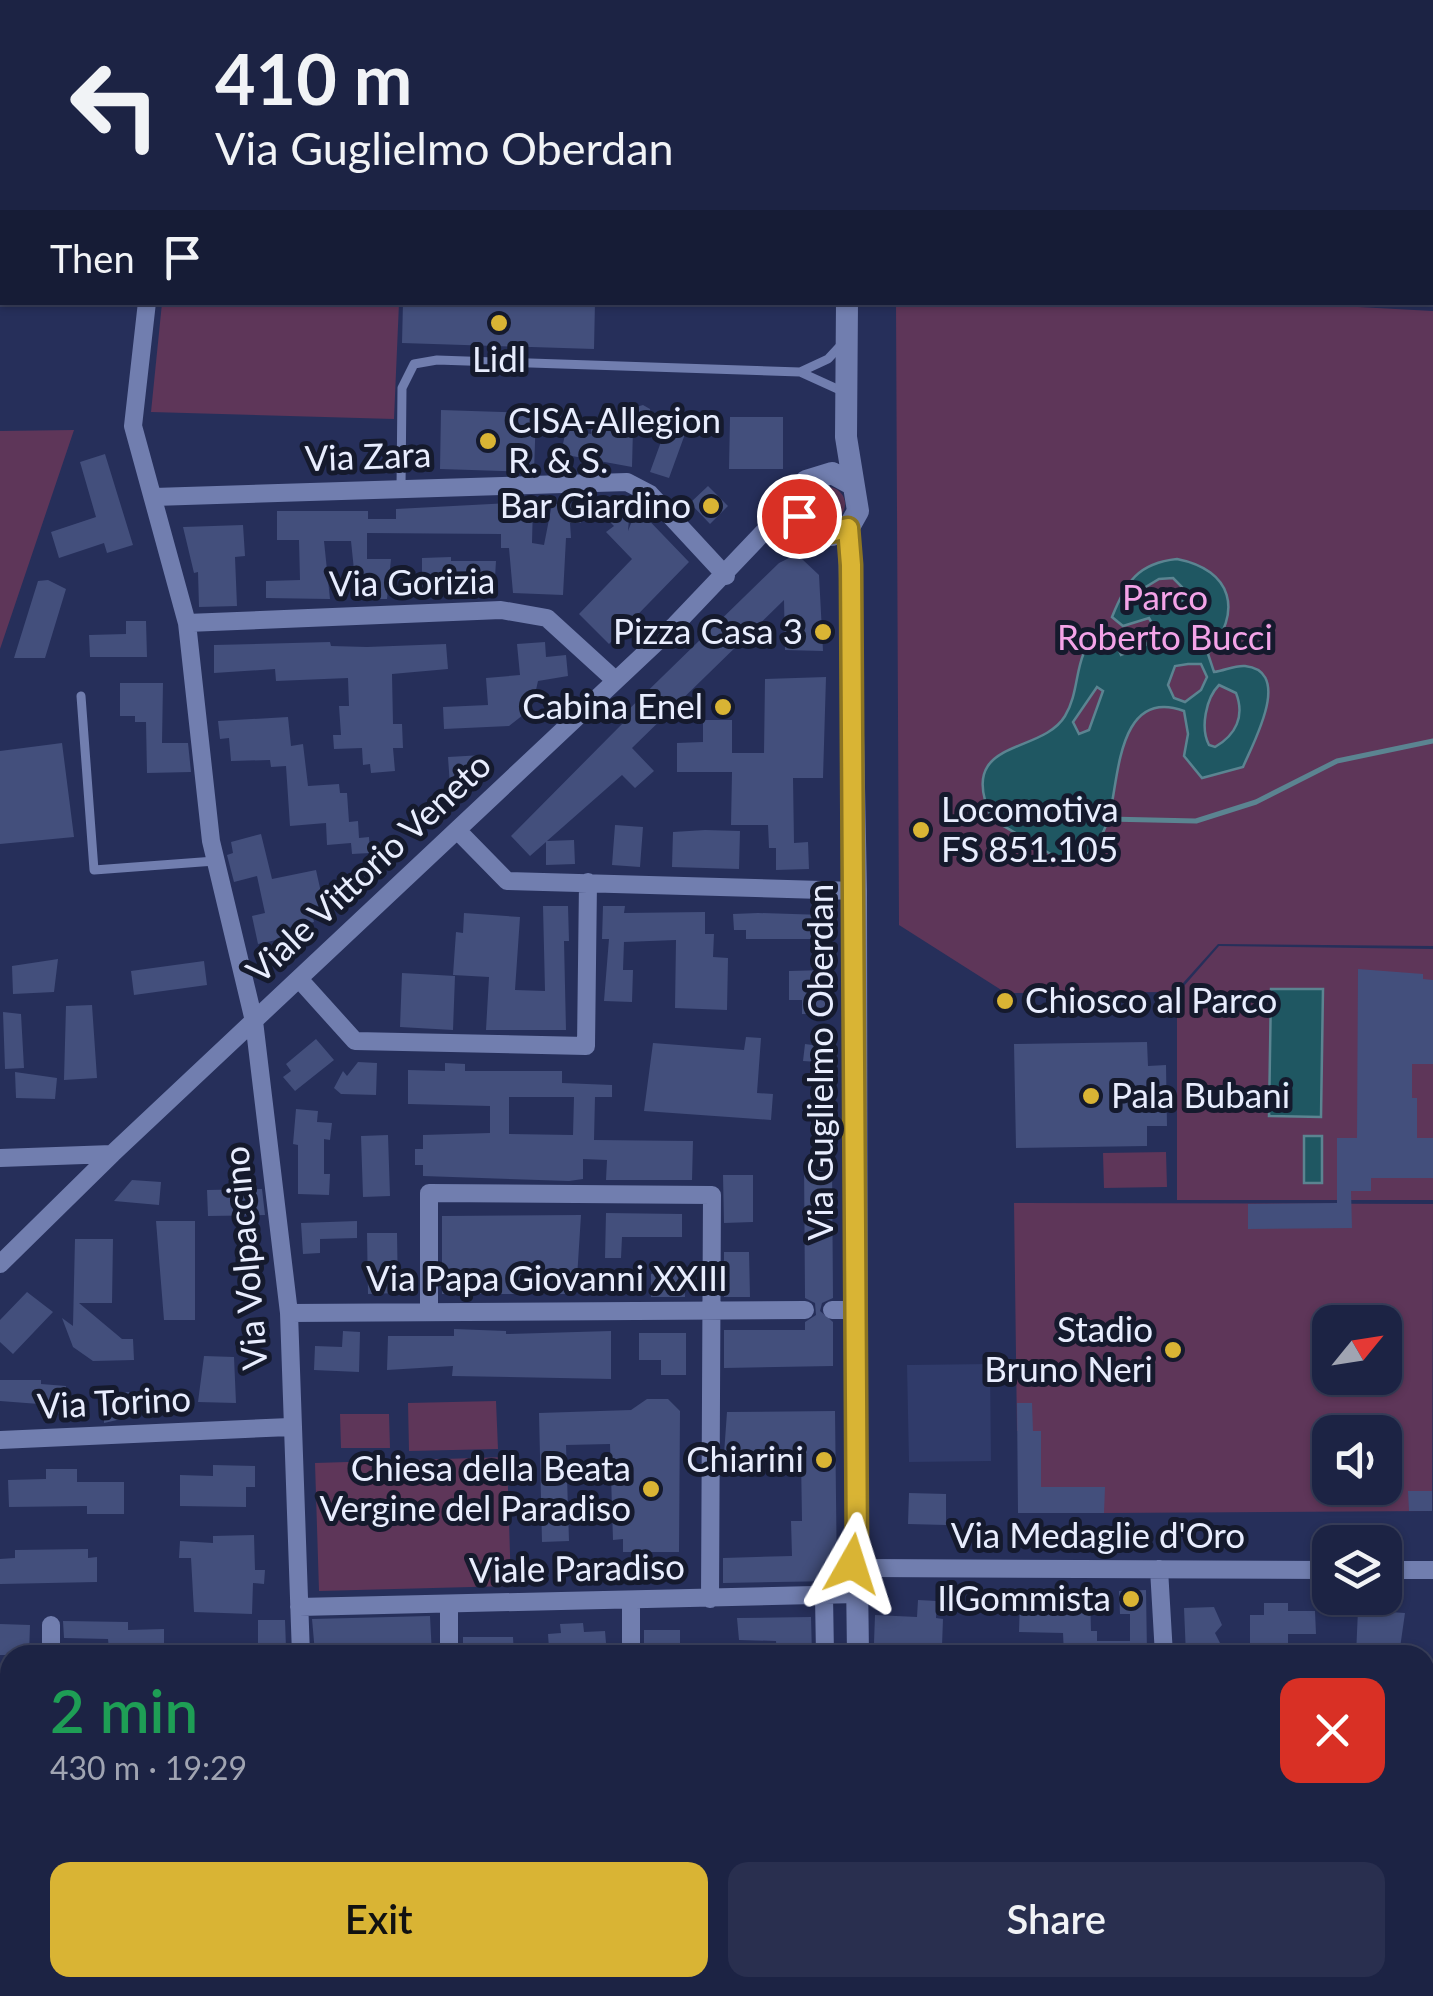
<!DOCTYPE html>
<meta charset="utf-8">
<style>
body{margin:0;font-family:Lato,sans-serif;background:#292f4f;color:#f1f3f6;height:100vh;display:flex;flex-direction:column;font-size:38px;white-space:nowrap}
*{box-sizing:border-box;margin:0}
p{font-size:32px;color:#a0a4b2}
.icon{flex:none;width:55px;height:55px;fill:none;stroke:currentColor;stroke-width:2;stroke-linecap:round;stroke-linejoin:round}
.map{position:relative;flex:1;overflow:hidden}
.sheet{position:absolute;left:0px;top:1645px;width:1435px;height:352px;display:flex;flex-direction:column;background:#1c2344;border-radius:30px 30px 0 0;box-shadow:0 2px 8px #0004,0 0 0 2px #3a405d}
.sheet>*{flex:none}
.top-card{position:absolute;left:0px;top:0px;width:1435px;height:305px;box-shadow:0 2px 8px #0004,0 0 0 2px #3a405d;background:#1c2344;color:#f1f3f6;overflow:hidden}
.needle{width:65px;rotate:60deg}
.controls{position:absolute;left:1312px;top:1305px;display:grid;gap:20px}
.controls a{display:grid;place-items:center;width:90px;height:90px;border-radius:20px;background:#1c2344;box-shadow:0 2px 8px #0004,0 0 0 2px #3a405d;font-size:50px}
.pin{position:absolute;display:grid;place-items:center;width:85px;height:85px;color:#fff;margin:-42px;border:5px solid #fff;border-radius:50%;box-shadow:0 2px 10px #0007}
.me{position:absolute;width:110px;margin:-55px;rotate:6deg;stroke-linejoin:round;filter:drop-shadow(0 0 8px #0008)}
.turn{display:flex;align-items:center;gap:35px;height:210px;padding:0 50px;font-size:45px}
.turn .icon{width:130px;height:130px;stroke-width:2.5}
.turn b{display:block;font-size:70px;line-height:85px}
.then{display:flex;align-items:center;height:95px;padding:0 50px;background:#0003;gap:20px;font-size:38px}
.round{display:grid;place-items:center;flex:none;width:105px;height:105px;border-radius:20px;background:#292f4f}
.head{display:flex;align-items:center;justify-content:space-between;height:170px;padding:0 50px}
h1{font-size:60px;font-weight:600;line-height:75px;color:#1e9e55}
.action{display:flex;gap:20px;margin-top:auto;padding:20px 50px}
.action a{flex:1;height:115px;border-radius:20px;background:#d9b434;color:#111;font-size:40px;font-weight:600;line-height:115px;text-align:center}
.action a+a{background:#292f4f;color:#f1f3f6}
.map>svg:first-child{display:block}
.built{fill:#303b6a}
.green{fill:#5e3659;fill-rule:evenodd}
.water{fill:#1f5762;stroke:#5b8491;stroke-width:2.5;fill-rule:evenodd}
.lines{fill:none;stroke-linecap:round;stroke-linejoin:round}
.stream{stroke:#5b8491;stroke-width:5}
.building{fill:#434f7c;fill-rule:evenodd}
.service{stroke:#717eaf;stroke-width:9}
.minor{stroke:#717eaf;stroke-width:18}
.secondary{stroke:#717eaf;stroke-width:22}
.primary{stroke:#69938c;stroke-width:25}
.rail-casing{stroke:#8188a7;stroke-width:9}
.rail{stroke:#151a2d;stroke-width:5;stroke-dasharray:15;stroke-linecap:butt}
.route-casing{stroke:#8d7522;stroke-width:25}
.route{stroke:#d9b434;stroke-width:18}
.poi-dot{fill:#d9b434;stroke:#151a2d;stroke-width:4}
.labels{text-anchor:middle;stroke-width:10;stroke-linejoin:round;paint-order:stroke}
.poi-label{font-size:35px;fill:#e8edfe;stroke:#151a2d;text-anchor:end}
.street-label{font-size:35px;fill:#e8edfe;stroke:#151a2d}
.park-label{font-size:35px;fill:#f4a3e8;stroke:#151a2d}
</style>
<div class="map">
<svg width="1433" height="1996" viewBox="0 0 1433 1996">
<rect width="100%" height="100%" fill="#262f5a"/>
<path class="built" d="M824 0H1433V274L1432 2Z
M990 1364 991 1461 909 1462 907 1365Z"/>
<path class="green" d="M1265 302 1433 311V946L1218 944 1175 992 1006 993 899 925 896 303Z
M162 303H399L394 419 151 412Z
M74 430 0 649V431Z
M811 504a17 17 0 1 1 34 0a17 17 0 1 1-34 0Z
M1219 946 1433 949V1200H1177V994Z
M1166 1152 1167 1187 1104 1188 1103 1153Z
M1014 1203 1433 1204 1432 1511 1104 1513V1487H1037L1041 1431H1017ZM1330 1322H1385V1378H1330ZM1330 1432H1385V1488H1330Z
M496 1401 498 1449 409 1451 408 1403Z
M340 1414H389L390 1448H341Z
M507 1457 511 1586 319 1591 315 1463Z"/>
<path class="water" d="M1177 559C1233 570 1243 612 1208 654L1214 672C1224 671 1235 665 1245 666 1294 671 1252 745 1243 767L1202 778 1184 756 1188 734 1184 711C1121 688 1119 770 1111 808 1107 830 1096 848 1079 862H1064L992 819C954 737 1041 756 1065 716 1082 688 1072 653 1100 632L1113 637 1121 655 1146 645 1156 630 1149 618 1123 626 1112 617C1126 582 1138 563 1177 559ZM1173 578 1182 587 1183 599 1177 607 1137 602 1136 593 1159 579ZM1188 664H1201L1207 677 1201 690 1185 702 1174 698 1168 685 1175 666ZM1219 685 1236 693C1245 716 1236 735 1215 747L1209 745C1200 728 1206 698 1219 685ZM1097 687 1103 691 1089 730 1079 734 1073 722Z
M1271 989H1323L1321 1117 1269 1116Z
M1304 1136H1322V1183H1304Z"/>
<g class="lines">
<path class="stream" d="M1108 819 1196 821 1256 802 1337 761 1433 741"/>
</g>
<path class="building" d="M403 302H595L594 349 402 343Z
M643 405 650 409 653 426 633 429 632 467 561 454 566 429 591 434 592 417 626 419 633 408Z
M441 410 536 413 534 472 440 469Z
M730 417H783V469H729Z
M666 428 685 434 669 478 650 472Z
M105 454 133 545 107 553 104 543 59 558 51 532 96 517 80 462Z
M708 486 728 506 710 524 690 503Z
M619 500 630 507 628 531 637 508 689 562 609 644 579 614 632 559 606 532 614 526 610 522Z
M528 502 533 504 532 543 544 545 552 504 580 503 581 523H570L571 538H566L563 595 513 593 509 548H501V534L367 533V559H391L387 599H357L351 541H324L330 599 266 598V581L300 580 299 540H277V511H368V519H396V509Z
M243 525 245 556 235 557 237 606 199 607 198 572 194 573 183 527Z
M451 557V561H496L494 594 472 599V592L422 591V558Z
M789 558 802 559 819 575 823 651 785 650 784 600 632 748 654 771 635 788 622 775 547 841 574 840 575 864 546 865V842L530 856 511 836 626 720 622 716 779 563Z
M48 580 66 589 45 658H14L38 581Z
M126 621H146L147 657H90L89 635 126 634Z
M330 642 331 646 367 647 446 644 448 669 392 674 393 724H402L403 748H393L395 771 371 773 370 764 363 765 362 748 334 749 333 735H341L339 706H349L348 678 276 681 275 669 214 673V645Z
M545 642 546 657 566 655 568 676 538 681 532 708 509 726 444 729 443 707 488 705 486 678 520 675 517 644Z
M826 677 823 778H793L794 843 808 842 809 869 776 870V848H769L768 825H731L732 772H677V743L703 742V720H732V753H764L765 679Z
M120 683H163L162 743H188L191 772 147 773 146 722H135V716H120Z
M288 717 291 746 303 744 308 786 339 784 340 793H347L349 822 358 821 359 838 369 837 370 853 352 854 351 843 327 845 326 823 290 826 286 766 271 767 270 760 231 761 229 738 220 739 218 721Z
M62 743 74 837 0 844V751Z
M483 755 450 786 448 757Z
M615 825 643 827 640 867 612 865Z
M705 830 740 831 739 869 672 867 673 832Z
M261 834 272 879 316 870 324 906 311 908 314 922 283 929 285 938 258 944 252 916 265 913 257 876 234 882 227 855 233 853 231 842Z
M543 906H568L569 941H564L566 1030H486L489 977 453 975 456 932 463 933 464 913 520 917 515 990 545 991Z
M603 906H625L624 913 705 912V934H714L713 957 728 958 727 1010 675 1008 676 940 624 942 623 970H633L632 1002 604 1001 609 939H602Z
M758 913 824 915V939H746V930H734L733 914Z
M58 959 54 992 13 994 12 966Z
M204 961 207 985 134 995 131 971Z
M1358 969 1423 974V979L1433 980V1064H1412V1098H1417V1138H1433V1178H1371V1191H1351L1352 1228 1248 1229V1204L1337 1203V1138H1357Z
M826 970V1014H802V1000H789V971Z
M402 973 455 976 453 1030 400 1027Z
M92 1005 97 1078 64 1080 66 1006Z
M3 1012 21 1014 24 1068 5 1069Z
M746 1037 761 1038 757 1093 773 1094 771 1120 644 1111 653 1043 744 1050Z
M316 1039 334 1060 295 1091 283 1077 291 1071 286 1064Z
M1147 1042 1148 1066 1166 1065 1167 1126H1147V1146L1016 1148 1014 1044Z
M805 1044 820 1046 818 1062 803 1061Z
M358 1062 377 1063 376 1095 341 1094 334 1088 343 1071 347 1076Z
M445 1063 465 1064V1071H562V1083L612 1085V1097H595L594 1140 693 1141 692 1180H606L607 1160 583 1159V1179L569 1181 423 1176V1165H415V1149H423V1135L490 1133V1106L408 1104V1070L445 1071ZM509 1097H574L573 1135 509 1134Z
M15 1072 57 1078 55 1099 16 1098Z
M296 1109 318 1111 317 1122 332 1123 330 1140 324 1139V1174H330L329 1195 298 1194V1145L293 1144Z
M388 1135 390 1196 363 1197 361 1136Z
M804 1160H832L833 1298 822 1303 820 1311 833 1322V1366L724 1368V1330H805V1322L816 1315 815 1303 805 1298Z
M723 1175H753V1222L724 1223Z
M132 1180 161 1182 159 1205 114 1201Z
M262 1189 265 1215 208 1216 207 1190Z
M606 1213 682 1214V1237H622L621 1258H605Z
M581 1215 576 1294H442V1216Z
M156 1221H195V1320H164Z
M357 1221V1238L320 1239V1253L303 1254 301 1223Z
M367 1233H397L398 1293 368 1294Z
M75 1239H113L112 1303H79L122 1339H133L134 1360 93 1361 73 1347 62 1318 73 1326Z
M724 1252H749L750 1297H724Z
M684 1267 685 1297H651V1274Z
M27 1292 53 1312 13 1354 0 1342V1320Z
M454 1329 506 1331V1334L611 1331V1379L452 1376 453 1366 387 1370 388 1336H454Z
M343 1331 360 1332 359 1372 314 1370 315 1346 342 1347Z
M639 1333H686V1375H661V1360H639Z
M204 1356 234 1357 236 1403 198 1402Z
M0 1380H41V1384L66 1386 63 1414 39 1412V1404L0 1401Z
M130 1392V1417L104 1423V1393Z
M647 1399H668L680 1411 679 1552H623V1539L613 1540 610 1444 566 1445 569 1541 542 1542 539 1413 631 1410Z
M1017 1403H1032L1033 1431H1041V1487H1105L1104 1513H1018Z
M835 1411 837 1581 723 1583V1558L792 1556 791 1521H802L801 1458 756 1459V1468H723L727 1412Z
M213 1465 255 1466V1487H246V1507L180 1506V1475L213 1476Z
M46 1469H77V1482H124V1514H87V1506L9 1507 8 1480 46 1479Z
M1408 1491H1432V1511H1409Z
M909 1493 946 1494V1525L908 1524Z
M254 1535 255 1570H265L264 1584 253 1583 252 1614 194 1612 191 1558H179L180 1541 213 1543V1536Z
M88 1549V1558L97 1557V1582L0 1584V1559L15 1558V1550Z
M1146 1590 1147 1654 1064 1655 1063 1633 1019 1632 1020 1599 1090 1595 1091 1631H1097V1641H1130V1614H1120L1119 1591Z
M918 1600 937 1601 936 1618 943 1619 942 1646 874 1643 875 1615 917 1617Z
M1264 1603H1288V1611H1315L1316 1634H1288V1655H1250V1615H1264Z
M1214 1607 1222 1625 1215 1633 1226 1655H1186L1184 1608Z
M1358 1610 1405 1613 1399 1655H1356Z
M430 1616 432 1655H355V1650L315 1653 312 1619Z
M811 1617 812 1655H777L776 1641 739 1640 737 1618Z
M258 1620H285L286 1648 258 1649Z
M63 1621 128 1622V1630L164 1629V1648L109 1650 108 1639 64 1638Z
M583 1623 584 1632 605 1631 607 1655H571V1648L549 1649 548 1634 561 1633 560 1624Z
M0 1624 30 1625 29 1655H0Z
M644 1630H680V1655H644Z
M463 1637H513L514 1655H463Z"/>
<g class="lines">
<path class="service" d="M304 0V2
M800 372 828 359 841 345
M401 488 402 388 414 364 437 360 800 372 844 392
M81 696 94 870 215 861"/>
<path class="minor" d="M394 0V2
M614 0V2
M217 2V0
M785 2V0
M147 302 133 426 187 623 211 841 254 1021 289 1313 301 1655
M154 497 627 482 650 494 726 576
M187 623 501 610 547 618 615 680
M457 830 507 881 856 891
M300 980 355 1041 586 1046 588 882
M0 1158 112 1154
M0 1264 112 1154 675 625 797 497
M832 1310H856
M429 1311V1193L712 1195 710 1599
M289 1313 805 1310
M0 1440 290 1427
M867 1568 1330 1570
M1159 1569 1164 1655
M1385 1570H1433
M824 1596 825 1655
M299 1607 857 1594
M51 1655V1625
M449 1655V1604
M631 1655V1600
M1425 1718H1433
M1425 1856H1433
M632 1988 633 1996
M448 1996V1988
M972 1996 1433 1989"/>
<path class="secondary" d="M844 0V2
M847 302 846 437 858 511 849 527 832 535 804 524 797 497 806 481 832 473 852 484
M849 527 856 891 857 1560 850 1569 857 1577 858 1655
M0 1933 10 1934
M275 1988 282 1994
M863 1988 864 1996
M338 1996V1988
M392 1996H432"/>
<path class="primary" d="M81 2 83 0
M103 2 104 0
M0 182 2 177
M0 228 2 222"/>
<g class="rail-casing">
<path id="rail" d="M1432 239H1433"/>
</g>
<use href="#rail" class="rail"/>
</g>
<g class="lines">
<g class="route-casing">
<path id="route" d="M799 516 821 534 848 528 851 565 857 1560 852 1564"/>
</g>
<use href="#route" class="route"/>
</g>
<g class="poi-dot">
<circle cx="499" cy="323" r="10"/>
<circle cx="488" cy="441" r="10"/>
<circle cx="711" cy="506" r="10"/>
<circle cx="823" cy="632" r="10"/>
<circle cx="723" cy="707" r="10"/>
<circle cx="921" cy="830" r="10"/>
<circle cx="1005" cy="1001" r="10"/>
<circle cx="1091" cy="1096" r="10"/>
<circle cx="1173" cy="1350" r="10"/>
<circle cx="824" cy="1460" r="10"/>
<circle cx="651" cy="1489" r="10"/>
<circle cx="1131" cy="1599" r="10"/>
</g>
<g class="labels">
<g class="poi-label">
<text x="499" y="372" text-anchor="middle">Lidl</text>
<text x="508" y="433" text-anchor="start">CISA-Allegion<tspan x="508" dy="40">R. &amp; S.</tspan></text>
<text x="691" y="518">Bar Giardino</text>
<text x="803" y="644">Pizza Casa 3</text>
<text x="703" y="719">Cabina Enel</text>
<text x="941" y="822" text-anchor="start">Locomotiva<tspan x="941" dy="40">FS 851.105</tspan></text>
<text x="1025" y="1013" text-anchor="start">Chiosco al Parco</text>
<text x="1111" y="1108" text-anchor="start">Pala Bubani</text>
<text x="1153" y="1342">Stadio<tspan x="1153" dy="40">Bruno Neri</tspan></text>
<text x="804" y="1472">Chiarini</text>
<text x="631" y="1481">Chiesa della Beata<tspan x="631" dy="40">Vergine del Paradiso</tspan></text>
<text x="1111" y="1611">IlGommista</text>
</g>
<g class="street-label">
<text transform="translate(368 457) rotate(-2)" y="12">Via Zara</text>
<text transform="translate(412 583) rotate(-1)" y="12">Via Gorizia</text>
<text transform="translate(369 868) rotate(-43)" y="12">Viale Vittorio Veneto</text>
<text transform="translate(821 1062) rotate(-90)" y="12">Via Guglielmo Oberdan</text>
<text transform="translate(246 1258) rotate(-95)" y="12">Via Volpaccino</text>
<text x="547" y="1291">Via Papa Giovanni XXIII</text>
<text transform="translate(114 1403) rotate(-3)" y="12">Via Torino</text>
<text x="1098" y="1548">Via Medaglie d'Oro</text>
<text transform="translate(577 1569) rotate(-1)" y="12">Viale Paradiso</text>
</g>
<g class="park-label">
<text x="1165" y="610">Parco<tspan x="1165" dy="40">Roberto Bucci</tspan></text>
</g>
</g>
</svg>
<div class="controls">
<a><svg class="needle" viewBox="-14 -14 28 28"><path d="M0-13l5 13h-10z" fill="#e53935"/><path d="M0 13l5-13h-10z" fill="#a0a4b2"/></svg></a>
<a><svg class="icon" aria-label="sound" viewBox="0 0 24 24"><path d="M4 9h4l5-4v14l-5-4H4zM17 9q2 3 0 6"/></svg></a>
<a><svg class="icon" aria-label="layers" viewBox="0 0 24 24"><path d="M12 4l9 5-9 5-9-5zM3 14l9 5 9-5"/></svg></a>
</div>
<div class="pin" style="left:799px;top:516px;background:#d93025"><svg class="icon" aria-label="arrive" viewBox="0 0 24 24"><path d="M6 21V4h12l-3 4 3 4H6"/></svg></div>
<svg class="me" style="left:852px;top:1564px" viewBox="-20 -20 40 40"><path d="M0-17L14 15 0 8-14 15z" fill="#d9b434" stroke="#fff" stroke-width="4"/></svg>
<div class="top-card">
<div class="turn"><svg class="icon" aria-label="left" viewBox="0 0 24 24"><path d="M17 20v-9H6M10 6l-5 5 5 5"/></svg><div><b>410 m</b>Via Guglielmo Oberdan</div></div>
<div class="then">Then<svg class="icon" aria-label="arrive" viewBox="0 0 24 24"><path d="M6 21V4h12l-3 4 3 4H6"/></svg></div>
</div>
<section class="sheet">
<div class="head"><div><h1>2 min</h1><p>430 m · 19:29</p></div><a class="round" style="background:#d93025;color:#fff"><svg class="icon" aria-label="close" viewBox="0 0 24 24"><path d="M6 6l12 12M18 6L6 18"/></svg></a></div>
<div class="action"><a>Exit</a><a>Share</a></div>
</section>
</div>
